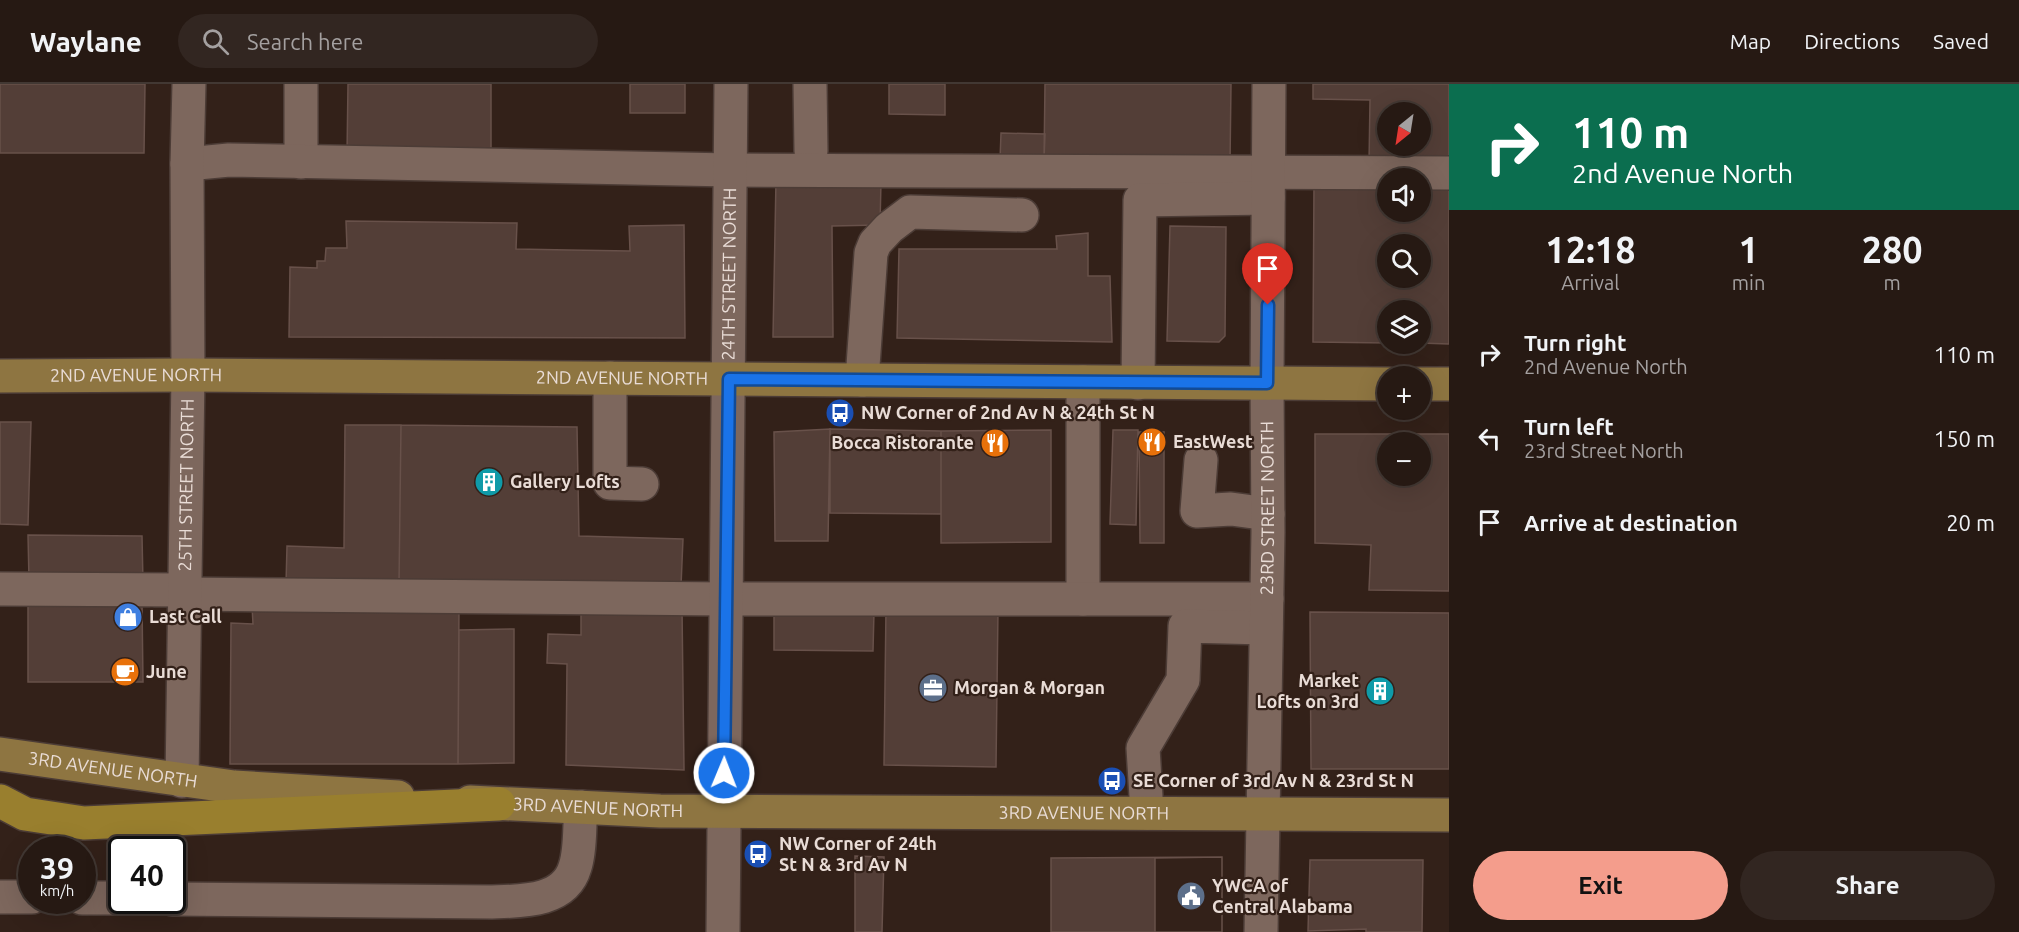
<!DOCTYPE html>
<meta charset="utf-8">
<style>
body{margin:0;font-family:Ubuntu,sans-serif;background:#322621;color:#f1f3f6;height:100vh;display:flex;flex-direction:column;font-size:22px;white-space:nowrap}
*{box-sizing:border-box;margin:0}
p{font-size:20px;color:#a4a0a0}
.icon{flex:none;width:33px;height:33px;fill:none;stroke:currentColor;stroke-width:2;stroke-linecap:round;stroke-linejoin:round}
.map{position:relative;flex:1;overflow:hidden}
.drawer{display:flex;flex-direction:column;background:#261913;width:570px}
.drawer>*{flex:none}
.hud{background:#0b6e4f;color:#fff;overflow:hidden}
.needle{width:39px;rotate:210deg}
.tools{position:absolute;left:1377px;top:18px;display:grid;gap:12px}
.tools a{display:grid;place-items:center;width:54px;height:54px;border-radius:50%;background:#261913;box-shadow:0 6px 24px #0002,0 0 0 2px #423833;font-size:30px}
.speed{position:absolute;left:18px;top:752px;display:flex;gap:12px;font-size:30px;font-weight:700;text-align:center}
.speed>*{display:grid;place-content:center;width:78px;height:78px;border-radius:50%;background:#261913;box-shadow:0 6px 24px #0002,0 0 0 2px #423833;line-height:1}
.speed small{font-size:15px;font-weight:400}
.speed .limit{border:3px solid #111;border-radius:9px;background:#fff;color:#111}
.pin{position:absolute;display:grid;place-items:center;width:51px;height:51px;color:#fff;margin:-62px -26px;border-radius:50% 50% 50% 0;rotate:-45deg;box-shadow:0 0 6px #0007}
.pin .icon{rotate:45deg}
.me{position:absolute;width:66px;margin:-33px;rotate:1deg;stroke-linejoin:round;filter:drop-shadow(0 0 4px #0008)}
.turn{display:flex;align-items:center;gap:21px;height:126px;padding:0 24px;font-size:27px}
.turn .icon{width:78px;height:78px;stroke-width:2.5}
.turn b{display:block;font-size:42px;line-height:51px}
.eta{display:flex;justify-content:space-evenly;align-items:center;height:102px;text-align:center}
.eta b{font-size:36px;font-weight:600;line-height:42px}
.cta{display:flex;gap:12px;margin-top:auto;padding:12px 24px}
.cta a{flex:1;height:69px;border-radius:36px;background:#f49d8c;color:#111;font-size:24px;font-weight:600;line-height:69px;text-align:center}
.cta a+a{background:#322621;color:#f1f3f6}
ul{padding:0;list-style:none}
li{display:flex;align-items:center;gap:18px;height:84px;padding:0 24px}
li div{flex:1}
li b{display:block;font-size:22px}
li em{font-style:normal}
header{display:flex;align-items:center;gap:36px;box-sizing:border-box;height:84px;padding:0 30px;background:#261913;border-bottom:2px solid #423833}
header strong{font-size:28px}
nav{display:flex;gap:33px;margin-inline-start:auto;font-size:21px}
.search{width:420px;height:54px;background:#322621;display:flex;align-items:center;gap:15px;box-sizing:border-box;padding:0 21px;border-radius:33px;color:#a4a0a0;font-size:22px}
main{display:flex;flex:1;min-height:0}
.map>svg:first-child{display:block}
.building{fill:#533e37;stroke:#68514a;stroke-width:1.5;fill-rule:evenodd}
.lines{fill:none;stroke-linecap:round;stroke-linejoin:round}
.minor-casing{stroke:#4c3c36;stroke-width:36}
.major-casing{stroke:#4c3c36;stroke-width:36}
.highway-casing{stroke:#4c3c36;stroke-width:36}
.minor{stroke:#7d675d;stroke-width:33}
.major{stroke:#8e7541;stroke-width:33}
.highway{stroke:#997f2e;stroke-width:33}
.route-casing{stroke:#114b97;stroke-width:15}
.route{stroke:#1a73e8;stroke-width:10}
.labels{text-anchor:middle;stroke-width:4.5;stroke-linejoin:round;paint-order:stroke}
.street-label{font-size:18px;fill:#e9dcd6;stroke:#332119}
.poi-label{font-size:18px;font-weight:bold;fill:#e9dcd6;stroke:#332119;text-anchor:start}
</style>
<header>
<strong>Waylane</strong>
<div class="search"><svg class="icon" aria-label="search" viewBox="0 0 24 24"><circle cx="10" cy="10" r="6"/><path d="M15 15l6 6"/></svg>Search here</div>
<nav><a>Map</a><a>Directions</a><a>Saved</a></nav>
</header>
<main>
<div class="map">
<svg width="1449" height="848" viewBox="0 0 1449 848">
<rect width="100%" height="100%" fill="#332119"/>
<path class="building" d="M0 0H145L144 69H0Z
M348 0H491V74L347 71Z
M630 0H685V29H630Z
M889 0H945V31L889 30Z
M1045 0H1231L1230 80 1044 76Z
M1313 0H1449V80L1369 79 1370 16 1313 15ZM1388 28H1420V62H1388Z
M1001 49 1045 50 1044 76H1000Z
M776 96 881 98 880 141 832 142 833 253H773Z
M1314 100H1388V128H1420V100H1449V260L1420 259V226H1388V259L1313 258ZM1388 160H1420V194H1388Z
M346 137 517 139 516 165 569 166 630 167 629 142 684 141 685 254 289 253 290 183 317 184V177H325L326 164H347Z
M1170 142 1226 143 1225 252 1219 258 1167 257Z
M1088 149V192H1110L1112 258 897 254 899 165H1057L1056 152Z
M0 338H31L28 441 0 440Z
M345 341H401L399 500H286L287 462 344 464Z
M401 341 577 343 579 452 683 455 681 502 399 500Z
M830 345 941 347V430L830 429Z
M830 345 828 457H775L774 348Z
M1051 346V458L941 459V347Z
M1113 346H1138L1136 441 1110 440Z
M1139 348H1164V459H1140Z
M1315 350H1449V507L1369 506 1371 461 1315 459ZM1388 358H1420V392H1388Z
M28 451 142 452 143 498 29 496Z
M28 519H142L143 598H28Z
M459 520 458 680H230L231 539 253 540 252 522Z
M581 522 682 524 684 686 566 681 567 580 547 579 548 550 581 551Z
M886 524 998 526 996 683 884 681Z
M774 526 874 528 873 567 774 566Z
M1310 528 1449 529V685H1311Z
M514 545V679L458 680 459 546Z
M855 772 884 773 882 848H855Z
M1222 773V848H1051V774Z
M1222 773V848H1155V774Z
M1310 776H1423L1422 848H1366V845L1308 847Z"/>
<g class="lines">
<g class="minor-casing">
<g id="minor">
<path d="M810 0 811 67"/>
<path d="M301 78V0"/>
<path d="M187 80 229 76 730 86 1449 89"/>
<path d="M610 294V399L642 400"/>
<path d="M862 296 871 169 875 159 889 144 910 128 1022 131"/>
<path d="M1083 298V515"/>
<path d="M1138 299 1140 116 1268 114"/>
<path d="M1201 376 1197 427 1231 425 1268 430"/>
<path d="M0 505 185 506"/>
<path d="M185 510 726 515H1267"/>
<path id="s1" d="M182 697 188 291 187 80 189 0"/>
<path d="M1147 729 1143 664 1183 596 1185 542 1266 544"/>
<path d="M0 813H32"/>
<path d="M82 814H122"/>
<path d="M172 815 492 818C522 817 565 818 575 783 581 765 579 742 581 723"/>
<path id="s2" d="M723 848 731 0"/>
<path id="s3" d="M1261 848 1268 448 1267 299 1269 0"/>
</g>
</g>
<g class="major-casing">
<g id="major">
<path id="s4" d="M0 292 188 291 1388 300"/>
<path d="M1420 300H1449"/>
<path id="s5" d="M0 670 234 703 398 713"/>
<path id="s6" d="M470 718 660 727 1449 731"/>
</g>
</g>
<g class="highway-casing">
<path id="highway" d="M0 717 25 730 84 739 499 720"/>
</g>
<use href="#minor" class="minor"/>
<use href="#major" class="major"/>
<use href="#highway" class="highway"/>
</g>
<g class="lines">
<g class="route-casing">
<path id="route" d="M724 689 729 295 1267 299 1268 221"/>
</g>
<use href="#route" class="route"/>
</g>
<defs>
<g id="bus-disc" transform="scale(1.5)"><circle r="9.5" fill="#1a4fb4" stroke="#332119"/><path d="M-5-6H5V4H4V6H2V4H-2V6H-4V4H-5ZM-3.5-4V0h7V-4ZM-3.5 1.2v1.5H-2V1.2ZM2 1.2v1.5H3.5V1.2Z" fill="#fff"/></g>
<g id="restaurant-disc" transform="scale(1.5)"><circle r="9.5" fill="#e8710a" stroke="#332119"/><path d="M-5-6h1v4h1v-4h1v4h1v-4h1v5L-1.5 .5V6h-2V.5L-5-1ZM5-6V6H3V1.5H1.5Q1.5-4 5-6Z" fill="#fff"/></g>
<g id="building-disc" transform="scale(1.5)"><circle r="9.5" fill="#0f9aa8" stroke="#332119"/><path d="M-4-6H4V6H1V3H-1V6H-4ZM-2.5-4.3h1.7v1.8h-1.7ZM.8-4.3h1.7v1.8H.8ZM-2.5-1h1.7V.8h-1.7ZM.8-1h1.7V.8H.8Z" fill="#fff"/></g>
<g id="shop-disc" transform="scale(1.5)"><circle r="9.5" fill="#3f7fe0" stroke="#332119"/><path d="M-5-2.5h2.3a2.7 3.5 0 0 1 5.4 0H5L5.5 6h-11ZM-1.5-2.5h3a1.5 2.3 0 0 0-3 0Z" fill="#fff"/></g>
<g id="cafe-disc" transform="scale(1.5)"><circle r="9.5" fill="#e8710a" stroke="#332119"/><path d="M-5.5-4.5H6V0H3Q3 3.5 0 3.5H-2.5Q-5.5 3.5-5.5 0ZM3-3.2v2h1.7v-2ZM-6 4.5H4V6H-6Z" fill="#fff"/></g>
<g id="office-disc" transform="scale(1.5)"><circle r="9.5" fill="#5c6f8a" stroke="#332119"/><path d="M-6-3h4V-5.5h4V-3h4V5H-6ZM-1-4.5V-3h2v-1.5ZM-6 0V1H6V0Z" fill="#fff"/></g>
<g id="civic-disc" transform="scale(1.5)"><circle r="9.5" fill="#5c6f8a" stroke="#332119"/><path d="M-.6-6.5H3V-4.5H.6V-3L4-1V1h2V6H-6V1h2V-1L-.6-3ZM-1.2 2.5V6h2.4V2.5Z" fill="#fff"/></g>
</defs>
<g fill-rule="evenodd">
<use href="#bus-disc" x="840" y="329"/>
<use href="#restaurant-disc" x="1152" y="358"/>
<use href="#restaurant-disc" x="995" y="359"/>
<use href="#building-disc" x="489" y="398"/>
<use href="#shop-disc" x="128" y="533"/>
<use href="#cafe-disc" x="125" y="588"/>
<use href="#office-disc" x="933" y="604"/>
<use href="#building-disc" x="1380" y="607"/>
<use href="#bus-disc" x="1112" y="697"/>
<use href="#bus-disc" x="758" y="770"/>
<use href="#civic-disc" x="1191" y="812"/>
</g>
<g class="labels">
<g class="street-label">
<text dy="6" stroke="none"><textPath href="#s2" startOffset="658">24TH STREET NORTH</textPath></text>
<text dy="6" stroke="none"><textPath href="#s4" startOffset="136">2ND AVENUE NORTH</textPath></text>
<text dy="6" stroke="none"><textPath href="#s4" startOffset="622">2ND AVENUE NORTH</textPath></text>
<text dy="6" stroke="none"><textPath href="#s1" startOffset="296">25TH STREET NORTH</textPath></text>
<text dy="6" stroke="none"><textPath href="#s3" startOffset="424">23RD STREET NORTH</textPath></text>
<text dy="6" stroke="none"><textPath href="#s5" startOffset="114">3RD AVENUE NORTH</textPath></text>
<text dy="6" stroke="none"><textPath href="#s6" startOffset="128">3RD AVENUE NORTH</textPath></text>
<text dy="6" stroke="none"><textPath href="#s6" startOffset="614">3RD AVENUE NORTH</textPath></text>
</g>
<g class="poi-label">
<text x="861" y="335">NW Corner of 2nd Av N &amp; 24th St N</text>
<text x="1173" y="364">EastWest</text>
<text x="974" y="365" text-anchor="end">Bocca Ristorante</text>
<text x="510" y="404">Gallery Lofts</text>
<text x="149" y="539">Last Call</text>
<text x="146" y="594">June</text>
<text x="1359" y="603" text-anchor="end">Market<tspan x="1359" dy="21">Lofts on 3rd</tspan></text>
<text x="954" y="610">Morgan &amp; Morgan</text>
<text x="1133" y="703">SE Corner of 3rd Av N &amp; 23rd St N</text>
<text x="779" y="766">NW Corner of 24th<tspan x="779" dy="21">St N &amp; 3rd Av N</tspan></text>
<text x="1212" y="808">YWCA of<tspan x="1212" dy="21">Central Alabama</tspan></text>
</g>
</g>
</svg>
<div class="tools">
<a><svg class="needle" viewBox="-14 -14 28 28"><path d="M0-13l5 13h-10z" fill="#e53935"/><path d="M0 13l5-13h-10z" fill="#a4a0a0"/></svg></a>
<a><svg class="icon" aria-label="sound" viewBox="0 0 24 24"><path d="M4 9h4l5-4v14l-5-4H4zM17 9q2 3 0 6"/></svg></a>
<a><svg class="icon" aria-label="search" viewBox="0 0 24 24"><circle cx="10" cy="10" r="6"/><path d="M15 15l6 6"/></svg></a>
<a><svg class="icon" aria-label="layers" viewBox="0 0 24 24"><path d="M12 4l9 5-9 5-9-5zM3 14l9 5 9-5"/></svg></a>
<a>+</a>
<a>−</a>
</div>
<div class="speed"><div>39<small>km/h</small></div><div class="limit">40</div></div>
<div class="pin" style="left:1268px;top:221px;background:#d93025"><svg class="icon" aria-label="arrive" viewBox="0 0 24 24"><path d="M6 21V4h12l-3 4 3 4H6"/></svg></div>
<svg class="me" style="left:724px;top:689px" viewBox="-20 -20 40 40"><circle r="17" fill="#1a73e8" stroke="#fff" stroke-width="3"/><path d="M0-11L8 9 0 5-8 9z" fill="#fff"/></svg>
</div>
<section class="drawer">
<div class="hud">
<div class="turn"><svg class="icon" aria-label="right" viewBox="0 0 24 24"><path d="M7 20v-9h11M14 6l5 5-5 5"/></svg><div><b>110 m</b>2nd Avenue North</div></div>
</div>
<div class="eta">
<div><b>12:18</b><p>Arrival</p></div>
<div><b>1</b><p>min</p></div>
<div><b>280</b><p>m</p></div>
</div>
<ul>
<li><svg class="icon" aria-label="right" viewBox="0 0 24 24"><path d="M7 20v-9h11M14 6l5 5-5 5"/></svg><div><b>Turn right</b><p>2nd Avenue North</p></div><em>110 m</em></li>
<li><svg class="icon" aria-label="left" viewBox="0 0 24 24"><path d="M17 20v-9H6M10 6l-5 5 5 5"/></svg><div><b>Turn left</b><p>23rd Street North</p></div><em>150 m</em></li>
<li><svg class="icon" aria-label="arrive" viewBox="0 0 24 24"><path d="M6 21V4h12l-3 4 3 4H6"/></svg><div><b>Arrive at destination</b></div><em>20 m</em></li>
</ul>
<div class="cta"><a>Exit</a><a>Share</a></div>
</section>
</main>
